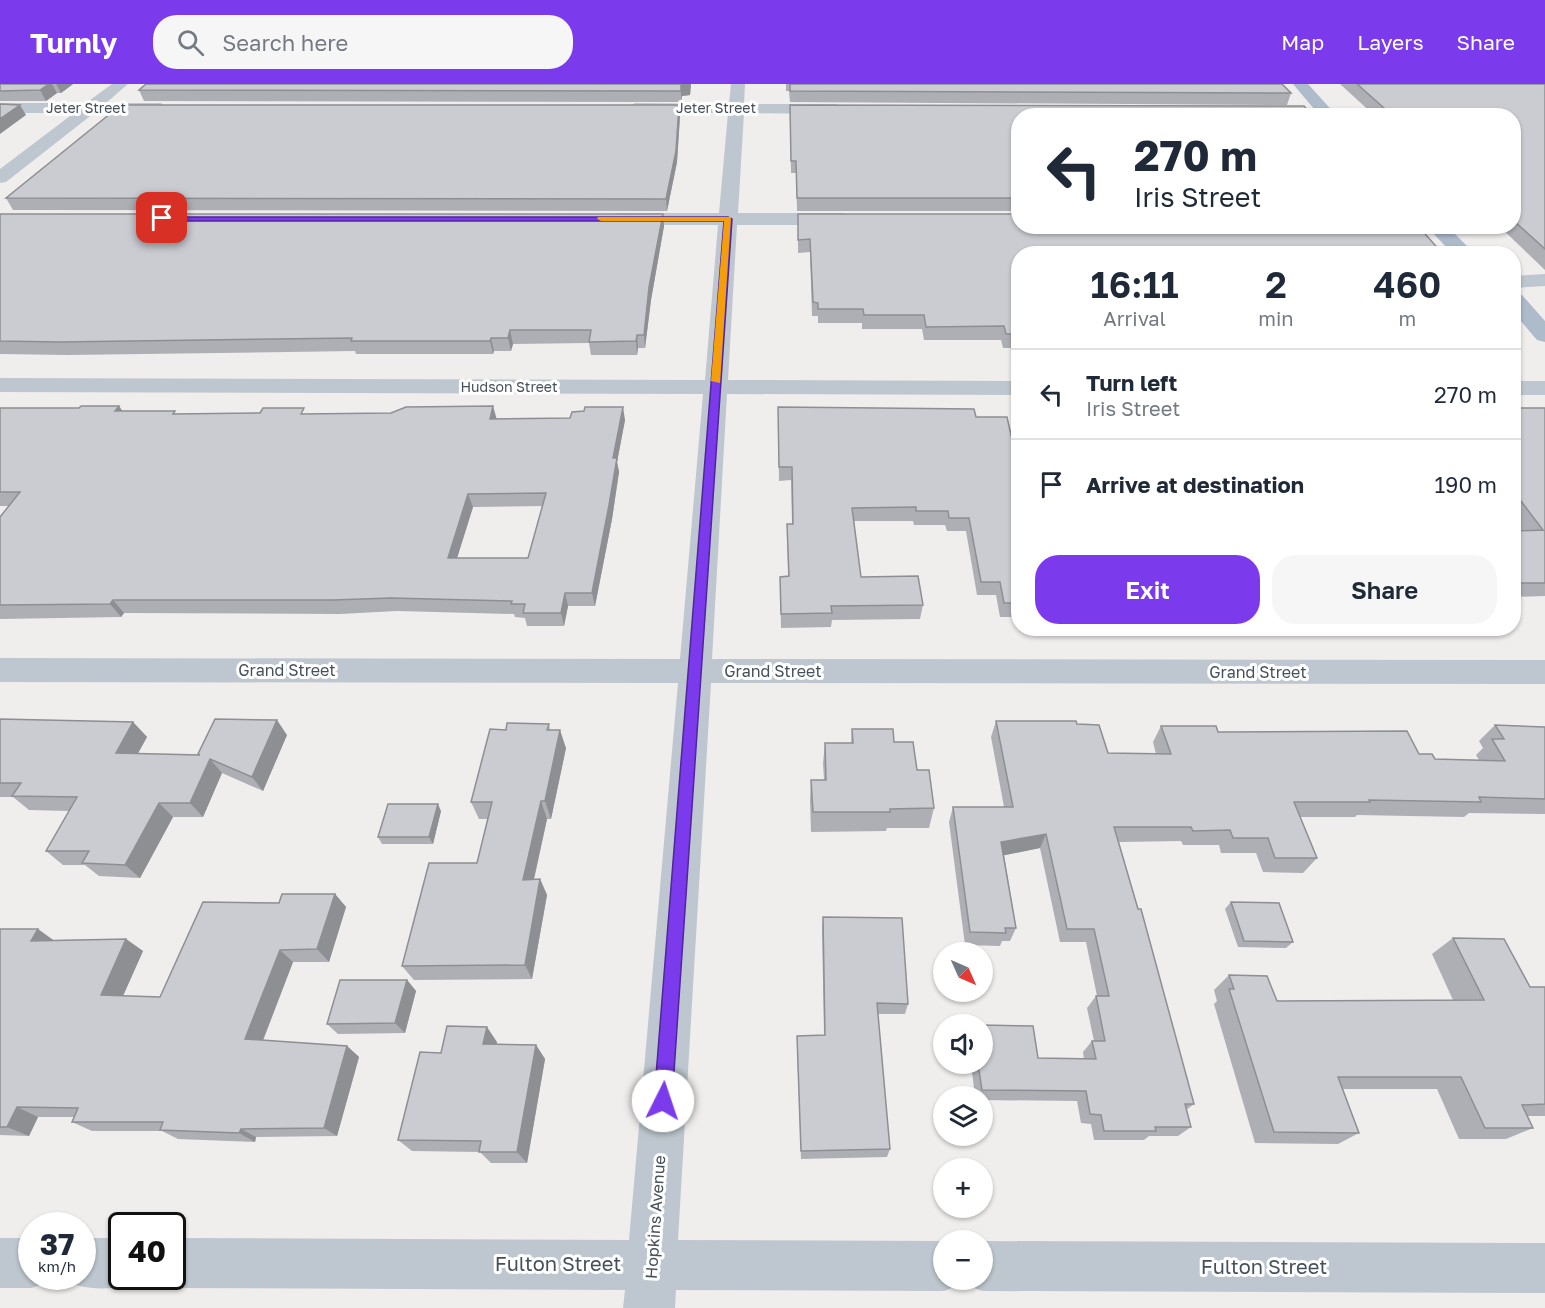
<!DOCTYPE html>
<meta charset="utf-8">
<style>
body{margin:0;font-family:"Golos Text",sans-serif;background:#f6f6f7;color:#1f2937;height:100vh;display:flex;flex-direction:column;font-size:22px;white-space:nowrap}
*{box-sizing:border-box;margin:0}
p{font-size:20px;color:#747a83}
.icon{flex:none;width:33px;height:33px;fill:none;stroke:currentColor;stroke-width:2;stroke-linecap:round;stroke-linejoin:round}
.map{position:relative;flex:1;overflow:hidden}
.panel{position:absolute;left:1011px;top:162px;width:510px;height:390px;display:flex;flex-direction:column;background:#fff;border-radius:24px;box-shadow:0 2px 4px #0004}
.panel>*{flex:none}
.hud{position:absolute;left:1011px;top:24px;width:510px;height:126px;border-radius:24px;box-shadow:0 2px 4px #0004;background:#fff;color:#1f2937;overflow:hidden}
.needle{width:39px;rotate:135deg}
.buttons{position:absolute;left:933px;top:858px;display:grid;gap:12px}
.buttons a{display:grid;place-items:center;width:60px;height:60px;border-radius:50%;background:#fff;box-shadow:0 2px 4px #0004;font-size:30px}
.speed{position:absolute;left:18px;top:1128px;display:flex;gap:12px;font-size:30px;font-weight:700;text-align:center}
.speed>*{display:grid;place-content:center;width:78px;height:78px;border-radius:50%;background:#fff;box-shadow:0 2px 4px #0004;line-height:1}
.speed small{font-size:15px;font-weight:400}
.speed .limit{border:3px solid #111;border-radius:9px;background:#fff;color:#111}
.pin{position:absolute;display:grid;place-items:center;width:51px;height:51px;color:#fff;margin:-26px;border-radius:12px;box-shadow:0 3px 9px #0006}
.me{position:absolute;width:66px;margin:-33px;rotate:4deg;stroke-linejoin:round;filter:drop-shadow(0 0 4px #0008)}
.turn{display:flex;align-items:center;gap:21px;height:126px;padding:0 24px;font-size:27px}
.turn .icon{width:78px;height:78px;stroke-width:2.5}
.turn b{display:block;font-size:42px;line-height:51px}
.eta{display:flex;justify-content:space-evenly;align-items:center;height:102px;text-align:center}
.eta b{font-size:36px;font-weight:600;line-height:42px}
.primary-button{display:flex;gap:12px;margin-top:auto;padding:12px 24px}
.primary-button a{flex:1;height:69px;border-radius:24px;background:#7c3aed;color:#fff;font-size:24px;font-weight:600;line-height:69px;text-align:center}
.primary-button a+a{background:#f6f6f7;color:#1f2937}
ul{padding:0;list-style:none}
li{display:flex;align-items:center;gap:18px;height:90px;padding:0 24px;border-top:2px solid #e0e1e3}
li div{flex:1}
li b{display:block;font-size:22px}
li em{font-style:normal}
header{display:flex;align-items:center;gap:36px;box-sizing:border-box;height:84px;padding:0 30px;background:#7c3aed;color:#fff}
header strong{font-size:28px}
nav{display:flex;gap:33px;margin-inline-start:auto;font-size:21px}
.search{width:420px;height:54px;background:#f6f6f7;display:flex;align-items:center;gap:15px;box-sizing:border-box;padding:0 21px;border-radius:24px;color:#747a83;font-size:22px}
.map>svg:first-child{display:block}
.lines{fill:none;stroke-linecap:round;stroke-linejoin:round}
.minor{fill:#bec7cf;fill-rule:evenodd}
.major{fill:#adbbcb;fill-rule:evenodd}
.wall{fill:#aeafb5;fill-rule:evenodd}
.shaded-wall{fill:#8d8f93}
.building{fill:#caccd2;stroke:#8d8f93;stroke-width:1.5;fill-rule:evenodd}
.route{fill:#7c3aed;stroke:#51269a;stroke-width:1.5}
.slow{fill:#f59e0b}
.labels{text-anchor:middle;stroke-width:6;stroke-linejoin:round;paint-order:stroke}
.far-street-label{font-size:14px;fill:#46505a;stroke:#fff}
.street-label{font-size:16px;fill:#46505a;stroke:#fff}
.near-street-label{font-size:20px;fill:#46505a;stroke:#fff}
</style>
<header>
<strong>Turnly</strong>
<div class="search"><svg class="icon" aria-label="search" viewBox="0 0 24 24"><circle cx="10" cy="10" r="6"/><path d="M15 15l6 6"/></svg>Search here</div>
<nav><a>Map</a><a>Layers</a><a>Share</a></nav>
</header>
<div class="map">
<svg width="1545" height="1224" viewBox="0 0 1545 1224">
<rect width="100%" height="100%" fill="#f0eded"/>
<g class="lines">
<path class="minor" d="M112 0H128L106 19H161L169 24 161 29H94L6 98 0 99V85L74 29H0V19H86Z
M731 0H745L744 20H836L844 25 836 30 744 29 738 129H843L850 131 852 135 850 139 843 141H737L728 296 1018 297V311L727 310 712 575 1545 576V600L711 599 678 1156 944 1157V1196H982V1157L1545 1159V1209L982 1207 964 1200 963 1196 962 1200 944 1207 676 1206 675 1224H623L625 1206 172 1204 154 1197 153 1192H172V1154L629 1156 678 599 0 598V574L680 575 703 310 0 308V294L705 296 718 141H618L611 139 609 135 611 131 618 129H719L728 29H635L627 24 635 19 729 20Z
M1545 190V202L1514 204V192Z
M1514 297H1545V311H1514Z
M0 1154H32V1192H51L50 1197 32 1204H0Z
M82 1154H122V1192H141L140 1197C115 1207 89 1207 64 1197L63 1192H82Z"/>
<path class="major" d="M1293 0H1308L1337 32H1320Z
M1426 142H1447L1475 170H1453Z
M1514 210 1522 211 1545 237V258L1537 256 1514 229Z"/>
</g>
<path class="wall" d="M0 0H73L61 9H57L46 17H0Z
M146 0H691L690 11 682 12 681 18 144 17 139 6Z
M786 0H1282L1291 9 1287 21 790 18 789 7H786Z
M1340 0H1545V186L1499 142H1514V32H1375Z
M679 21 680 32 677 78 667 127 13 126 6 114Z
M790 32H1018V127H797L796 89H791Z
M0 130H663L664 142 651 216 645 264H638L637 271H591L589 259 513 260 511 267H494L493 270H356L355 267 67 271 0 270Z
M798 130 1018 170V266H1013L1012 264H1003L1001 256H924L922 245H862V239H818V232H812L810 168 798 169Z
M778 323 976 333 1018 382V533H1000L996 511H977L966 447H947L945 441H914L913 437H854L861 493 923 521 920 535 832 536 831 543 781 544 780 493 788 492 787 440H792L791 396 779 397Z
M0 324 123 327 177 330H306L497 335 625 336 617 378 619 388 612 435 595 522H568L564 542H527L525 534 515 533 514 530 397 527 340 530 124 529 121 533 0 535V433L9 422H0ZM543 422 528 474H457L473 423Z
M1514 324H1545V512L1514 513V447H1521L1514 436Z
M0 635 133 638 147 653 137 670 199 671 287 651 263 707 222 689 203 733H173L140 794 99 792 85 781H63L46 767 69 727 29 726 13 713H0Z
M996 637 1077 640 1108 669 1156 670 1153 658 1161 642 1419 670 1435 675 1479 676 1476 671 1483 664 1479 657 1495 641 1545 643V730L1469 729 1464 733 1357 731 1355 733H1300L1317 774 1303 789 1263 788 1256 769H1221L1219 761H1183L1181 757 1119 758 1194 1020 1186 1026 1191 1043 1178 1052H1149L1144 1056H1094L1091 1040 1081 1039 1077 1017 982 1016V1012H975L971 980H982L1038 974 1084 975 1083 968 1092 957H1094L1087 924 1096 912H1097L1086 858H1060L1040 764 1004 771 1016 844 1010 857H1002L1000 862 965 861 949 738 953 723H1004L991 653Z
M549 640 550 646 566 664 551 735H547L534 796 540 795 547 811 532 895 414 896 402 882 477 779 488 735H479L471 718 506 646Z
M852 645 894 658 917 686 934 724 929 744H887L886 747 811 748 810 716 811 696H824L823 679 825 659H851Z
M441 727 433 760H382L378 753Z
M335 810 346 823 329 878H293L263 957 347 962 359 973 337 1052 256 1053 255 1058 178 1055 162 1047H92L72 1038 74 1033H38L29 1052 0 1051V845L54 856 126 855 143 867 123 912 160 913 279 819Z
M1231 818 1293 858 1286 864 1238 863 1225 825Z
M823 833 908 920 905 930H878L890 1065 887 1073 801 1075 797 962V952L824 951 822 845Z
M1453 854 1530 903H1545V1032H1528L1533 1044 1506 1055H1459L1437 1005H1343L1359 1049 1338 1060 1255 1059 1214 920 1217 917 1214 906 1229 891 1277 917 1453 916 1432 870Z
M407 896 416 907 405 949 338 950 327 940Z
M497 958 496 961H536L545 975 527 1079H491L480 1068 412 1067 398 1056 441 969Z"/>
<path class="shaded-wall" d="M49 0H52L57 9 46 17 40 6Z
M56 0H73L61 9Z
M691 0 690 11 682 12 681 18V1Z
M20 21 26 31 0 50V35Z
M679 21 680 32 677 78 667 127 666 115Z
M663 130 664 142 651 216 645 264 644 251 649 203Z
M510 246 513 260 511 267 508 254Z
M637 251 638 264 637 271 636 257Z
M491 254 494 267 493 270 490 257Z
M119 322 128 335 115 327Z
M493 322 497 336 490 335Z
M623 323 625 336 617 378 619 388 612 435 595 522 592 509 613 374Z
M468 410 473 423 453 487 448 474Z
M565 509 568 522 564 542 561 529Z
M113 516 124 529 121 533 110 520Z
M277 636 287 651 263 707 252 693Z
M133 638 147 653 130 684 116 669Z
M560 646 566 664 551 735 545 717Z
M210 675 222 689 203 733 190 719Z
M541 717 547 735 530 812 523 796Z
M159 719 173 733 140 794 125 781Z
M438 720 441 727 433 760 429 753Z
M1046 750 1040 764 996 773 1001 758Z
M540 795 547 811 532 895 525 881Z
M335 810 346 823 329 878 317 865Z
M38 845 56 858 31 857Z
M126 855 143 867 118 923 101 911Z
M280 866 293 878 259 966 245 955Z
M407 896 416 907 405 949 395 939Z
M487 943 497 958 494 975 483 960Z
M536 961 545 975 527 1079 517 1068Z
M347 962 359 973 337 1052 324 1044Z
M17 1023 38 1033 29 1052 7 1043Z
M241 1045 256 1053 255 1058 239 1049Z"/>
<path class="building" d="M0 0H49L40 6 0 7Z
M146 0H689L681 1V7L139 6Z
M790 0H1282L1291 9 790 7Z
M1357 0H1545V165L1514 137V32H1393Z
M0 20 20 21 0 35Z
M121 21H679L676 67 666 115 6 114Z
M790 21 1304 22 1313 32H1018V114H797L796 77H791Z
M0 130H663L649 203 644 251H637L636 257 589 258 591 246H510L508 254H491L490 257H351L352 254 59 258 0 257Z
M798 130H1018V142H1418L1443 170H1018V253H1016L1015 250H1006L1004 242 926 243 924 231H864L863 225H818V219L813 218 810 155 798 156Z
M81 322H119L115 327H175L173 330 260 329 263 324H304L301 330 391 329 406 323 493 322 490 335 570 334 572 328 584 327 585 323H623L613 374H617L609 421 592 509H565L561 529H523L525 520H511L512 517 391 514 333 516H113L110 520 0 521V433L20 408H0V324H79ZM546 409 528 474H448L468 410Z
M778 323 974 325 976 333H1007L1018 382V519H1004L1000 498H981L969 434H949L948 427H916V423L852 424 861 493 918 492 923 521 831 522 832 529 781 530 780 493 789 492 787 440H793L792 383H779Z
M1514 324H1545V499H1514V447L1543 446 1514 408Z
M0 635 133 638 116 669 200 671 198 670 215 635 277 636 252 693 210 675 190 719H159L125 781 82 779 89 767H46L77 713 12 712 21 699H0Z
M996 637H1076L1077 640 1099 641 1108 669 1171 670 1161 642H1216L1218 648 1407 647 1419 670H1432L1435 675 1505 677 1492 655H1504L1495 641 1545 643V715L1479 713 1481 718 1369 716 1370 718H1294L1317 774H1275L1268 754H1233L1230 746 1193 747 1191 743H1114L1138 825H1141L1194 1020H1185L1191 1043H1155L1156 1047H1104L1101 1031 1090 1030 1086 1007 982 1006 978 980H982V941L1033 942 1038 974 1096 975 1092 957H1105L1096 912H1109L1094 845H1067L1046 750 1001 758 1016 844H1005L1006 849 970 848 953 723H1013Z
M507 639 549 640 547 646H560L545 717H541L523 796 540 795 525 881 402 882 429 779H477L492 718H471L490 645 506 646Z
M852 645H893L894 658H913L917 686H929L934 724 890 725V728H813L811 696H826L825 659H853Z
M388 720H438L429 753H378Z
M282 810H335L317 865 280 866 245 955 347 962 324 1044 241 1045 239 1049 160 1046 163 1038H72L78 1024 17 1023 7 1043H0V845H38L31 857 126 855 101 911 160 913 203 818 279 819Z
M1231 818 1279 819 1293 858 1244 857Z
M823 833 902 834 908 920 877 919 890 1065 801 1067 797 952 825 951Z
M1453 854 1504 855 1530 903H1545V1020L1522 1021 1533 1044H1485L1461 993H1338L1359 1049 1274 1048 1229 905H1234L1229 891 1267 892 1277 917 1484 916Z
M340 896H407L395 939 327 940Z
M447 942 487 943 483 960 536 961 517 1068H479L481 1057 398 1056 420 968 441 969Z"/>
<path class="route" d="M160 133H728L732 135 672 1017 670 1024 663 1026 657 1024 654 1017 724 137H162L159 134Z"/>
<path class="slow" d="M598 133H731L720 299 711 297 724 137H601L597 135Z"/>
<g class="labels">
<g class="far-street-label">
<text x="86" y="29">Jeter Street</text>
<text x="716" y="29">Jeter Street</text>
<text x="509" y="308">Hudson Street</text>
</g>
<g class="street-label">
<text x="287" y="592">Grand Street</text>
<text x="773" y="593">Grand Street</text>
<text x="1258" y="594">Grand Street</text>
<text transform="translate(655 1133) rotate(-86)" y="6">Hopkins Avenue</text>
</g>
<g class="near-street-label">
<text x="558" y="1187">Fulton Street</text>
<text x="1264" y="1190">Fulton Street</text>
</g>
</g>
</svg>
<div class="buttons">
<a><svg class="needle" viewBox="-14 -14 28 28"><path d="M0-13l5 13h-10z" fill="#e53935"/><path d="M0 13l5-13h-10z" fill="#747a83"/></svg></a>
<a><svg class="icon" aria-label="sound" viewBox="0 0 24 24"><path d="M4 9h4l5-4v14l-5-4H4zM17 9q2 3 0 6"/></svg></a>
<a><svg class="icon" aria-label="layers" viewBox="0 0 24 24"><path d="M12 4l9 5-9 5-9-5zM3 14l9 5 9-5"/></svg></a>
<a>+</a>
<a>−</a>
</div>
<div class="speed"><div>37<small>km/h</small></div><div class="limit">40</div></div>
<div class="pin" style="left:162px;top:134px;background:#d93025"><svg class="icon" aria-label="arrive" viewBox="0 0 24 24"><path d="M6 21V4h12l-3 4 3 4H6"/></svg></div>
<svg class="me" style="left:663px;top:1017px" viewBox="-20 -20 40 40"><circle r="19" fill="#fff"/><path d="M0-13L10 11 0 6-10 11z" fill="#7c3aed"/></svg>
<div class="hud">
<div class="turn"><svg class="icon" aria-label="left" viewBox="0 0 24 24"><path d="M17 20v-9H6M10 6l-5 5 5 5"/></svg><div><b>270 m</b>Iris Street</div></div>
</div>
<section class="panel">
<div class="eta">
<div><b>16:11</b><p>Arrival</p></div>
<div><b>2</b><p>min</p></div>
<div><b>460</b><p>m</p></div>
</div>
<ul>
<li><svg class="icon" aria-label="left" viewBox="0 0 24 24"><path d="M17 20v-9H6M10 6l-5 5 5 5"/></svg><div><b>Turn left</b><p>Iris Street</p></div><em>270 m</em></li>
<li><svg class="icon" aria-label="arrive" viewBox="0 0 24 24"><path d="M6 21V4h12l-3 4 3 4H6"/></svg><div><b>Arrive at destination</b></div><em>190 m</em></li>
</ul>
<div class="primary-button"><a>Exit</a><a>Share</a></div>
</section>
</div>
